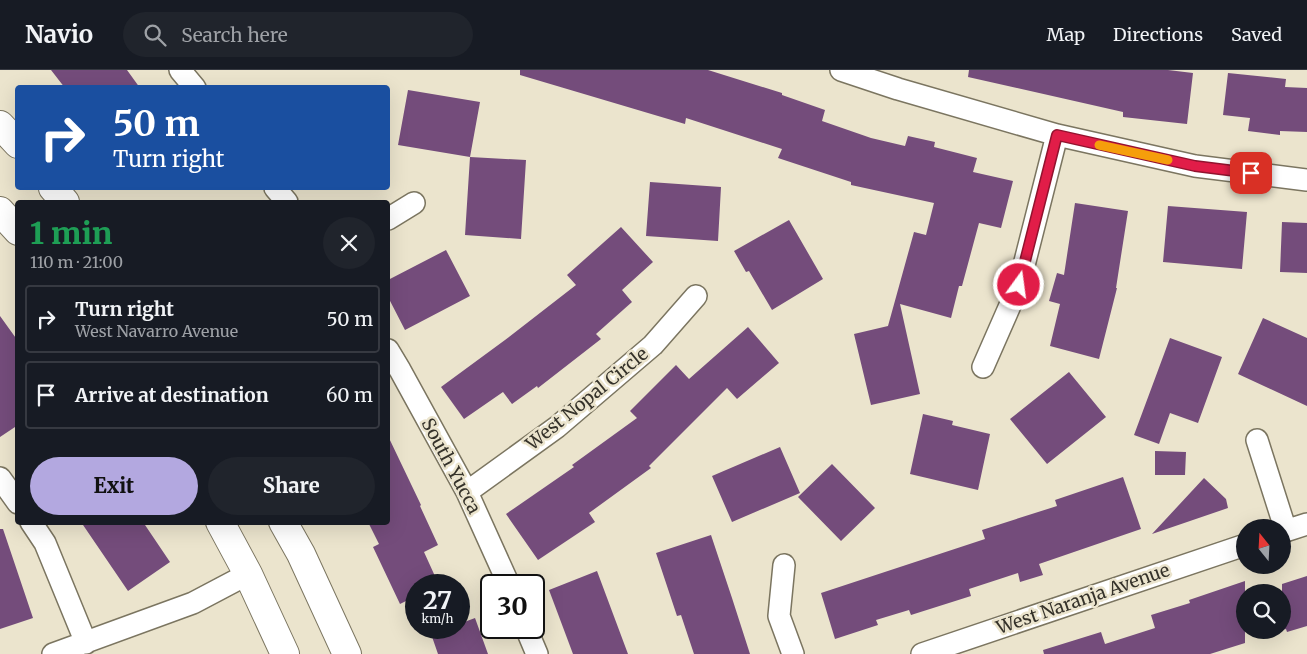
<!DOCTYPE html>
<meta charset="utf-8">
<style>
body{margin:0;font-family:Merriweather,serif;background:#20242c;color:#f1f3f6;height:100vh;display:flex;flex-direction:column;font-size:19px;white-space:nowrap}
*{box-sizing:border-box;margin:0}
p{font-size:16px;color:#9ea1a6}
.icon{flex:none;width:28px;height:28px;fill:none;stroke:currentColor;stroke-width:2;stroke-linecap:round;stroke-linejoin:round}
.map{position:relative;flex:1;overflow:hidden}
.sheet{position:absolute;left:15px;top:130px;width:375px;height:325px;display:flex;flex-direction:column;background:#171b24;border-radius:5px;box-shadow:0 5px 20px #0002}
.sheet>*{flex:none}
.top-card{position:absolute;left:15px;top:15px;width:375px;height:105px;border-radius:5px;box-shadow:0 5px 20px #0002;background:#1a4fa0;color:#fff;overflow:hidden}
.needle{width:32px;rotate:342deg}
.buttons{position:absolute;left:1236px;top:449px;display:grid;gap:10px}
.buttons a{display:grid;place-items:center;width:55px;height:55px;border-radius:50%;background:#171b24;box-shadow:0 5px 20px #0002;font-size:25px}
.speed{position:absolute;left:405px;top:504px;display:flex;gap:10px;font-size:25px;font-weight:700;text-align:center}
.speed>*{display:grid;place-content:center;width:65px;height:65px;border-radius:50%;background:#171b24;box-shadow:0 5px 20px #0002;line-height:1}
.speed small{font-size:12px;font-weight:400}
.speed .limit{border:2px solid #111;border-radius:8px;background:#fff;color:#111}
.pin{position:absolute;display:grid;place-items:center;width:42px;height:42px;color:#fff;margin:-21px;border-radius:10px;box-shadow:0 2px 8px #0006}
.me{position:absolute;width:55px;margin:-28px;rotate:14deg;stroke-linejoin:round;filter:drop-shadow(0 0 4px #0008)}
.turn{display:flex;align-items:center;gap:18px;height:105px;padding:0 15px;font-size:22px}
.turn .icon{width:65px;height:65px;stroke-width:2.5}
.turn b{display:block;font-size:35px;line-height:42px}
.round{display:grid;place-items:center;flex:none;width:52px;height:52px;border-radius:26px;background:#20242c}
.headline{display:flex;align-items:center;justify-content:space-between;height:85px;padding:0 15px}
h1{font-size:30px;font-weight:800;line-height:38px;color:#1e9e55}
.button{display:flex;gap:10px;margin-top:auto;padding:10px 15px}
.button a{flex:1;height:58px;border-radius:30px;background:#b3a8e0;color:#111;font-size:20px;font-weight:800;line-height:58px;text-align:center}
.button a+a{background:#20242c;color:#f1f3f6}
ul{padding:0;list-style:none}
li{display:flex;align-items:center;gap:15px;height:68px;margin:0 10px 8px;padding:0 5px;border:2px solid #363941;border-radius:5px}
li div{flex:1}
li b{display:block;font-size:19px}
li em{font-style:normal}
header{display:flex;align-items:center;gap:30px;box-sizing:border-box;height:70px;padding:0 25px;background:#171b24;border-bottom:1px solid #363941}
header strong{font-size:24px}
nav{display:flex;gap:28px;margin-inline-start:auto;font-size:18px}
.search{width:350px;height:45px;background:#20242c;display:flex;align-items:center;gap:12px;box-sizing:border-box;padding:0 18px;border-radius:28px;color:#9ea1a6;font-size:19px}
.map>svg:first-child{display:block}
.building{fill:#744c7b}
.lines{fill:none;stroke-linecap:round;stroke-linejoin:round}
.street-casing{stroke:#7b7560;stroke-width:24}
.secondary-casing{stroke:#7b7560;stroke-width:30}
.street{stroke:#fff;stroke-width:21}
.secondary{stroke:#fff;stroke-width:28}
.route-casing{stroke:#92132f;stroke-width:12}
.route{stroke:#e11d48;stroke-width:9}
.slow{stroke:#f59e0b;stroke-width:9}
.labels{text-anchor:middle;stroke-width:5;stroke-linejoin:round;paint-order:stroke}
.street-label{font-size:18px;fill:#35322a;stroke:#ebe4cd}
</style>
<header>
<strong>Navio</strong>
<div class="search"><svg class="icon" aria-label="search" viewBox="0 0 24 24"><circle cx="10" cy="10" r="6"/><path d="M15 15l6 6"/></svg>Search here</div>
<nav><a>Map</a><a>Directions</a><a>Saved</a></nav>
</header>
<div class="map">
<svg width="1307" height="584" viewBox="0 0 1307 584">
<rect width="100%" height="100%" fill="#ebe4cd"/>
<path class="building" d="M51 0H127L140 18H65Z
M520 0H708L782 23V25L825 40 822 51 871 68 905 76 908 66 935 72 934 77 977 88 973 102 1013 111 1001 158 979 153 962 216H959L951 248 900 234 920 324 871 335 854 264 888 256 914 162 926 165 934 133 851 115V112L778 88 782 79 686 48 685 54 520 5Z
M969 0H1168L1193 3 1187 54 1123 47V42L968 7Z
M1228 3 1286 9 1285 17 1307 18V62L1280 61V65L1248 61 1250 48 1223 45Z
M408 20 480 32 470 87 398 75Z
M470 87 526 90 521 169 465 165Z
M650 112 721 117 718 171 646 166Z
M1075 133 1128 141 1116 218H1117L1099 289 1050 276 1060 234 1049 231 1057 203 1064 205Z
M1168 136 1247 142 1242 199 1163 192Z
M789 150 823 209 772 240 749 201 746 202 734 181Z
M1282 152 1307 153V203L1280 202Z
M621 157 653 192 622 220 632 232 596 264 601 269 538 318 537 316 512 334 503 322 464 349 441 317 505 270 576 215 567 205Z
M446 180 470 226 405 260 388 227V210Z
M0 246 18 271V355L0 367Z
M1263 248 1307 268V336L1238 304Z
M748 257 779 293 737 329 727 318 649 396 651 398 589 443 595 452 538 490 506 444 574 397 572 395 637 348 630 341 676 295 689 309Z
M1170 268 1222 287 1198 353 1170 343 1159 374 1134 365Z
M1069 302 1106 347 1047 394 1010 349Z
M923 344 953 351 952 355 990 364 978 420 910 404Z
M388 366 421 435 420 436 438 475 424 482 439 515H416V526L400 534 373 477 379 474 368 452H388Z
M780 377 800 423 732 452 712 406Z
M1155 381 1186 382 1185 405H1155Z
M832 394 875 438 841 471 798 427Z
M1123 407 1141 459 1039 494 1043 505 1020 512 1018 503 969 519 971 526 911 545 909 540 876 550 878 555 835 569 821 523 985 469 982 460 1057 436 1055 430Z
M1204 408 1226 429 1228 438 1152 464Z
M81 452H143L170 492 128 521Z
M0 459H3L33 548 0 559Z
M711 465 732 528 750 584H694L681 545 677 546 656 483Z
M597 501 628 584H573L549 520Z
M1307 506V556L1287 562 1286 559 1282 560V514Z
M1245 511V573L1210 584H1044L1043 580 1101 562 1105 574 1155 558 1151 545 1190 533 1189 530Z
M475 548 488 584H438L429 558H459V554Z"/>
<g class="lines">
<g class="street-casing">
<path id="street" d="M180 0 195 18
M841 0 898 19 1057 65 1195 96 1307 110
M275 118 287 132
M388 149 414 133
M388 280 400 300 467 422 509 515
M983 297 1019 215 1057 65
M1257 370 1286 461
M0 408 18 433
M467 422 557 357 653 275 696 226
M31 452 45 473 86 573
M1282 462 1307 454
M784 495 779 546 793 584
M526 558 537 584
M53 584 193 533 248 504
M922 584 1245 475"/>
</g>
<g class="secondary-casing">
<path id="secondary" d="M0 55 18 74
M53 118 65 132
M0 141 18 161
M220 452 248 504 285 584
M283 452 301 484 347 584"/>
</g>
<use href="#street" class="street"/>
<use href="#secondary" class="secondary"/>
</g>
<g class="lines">
<g class="route-casing">
<path id="route" d="M1019 215 1057 65 1195 96 1251 103"/>
</g>
<use href="#route" class="route"/>
<path class="slow" d="M1099 75 1168 90"/>
</g>
<g class="labels">
<g class="street-label">
<text transform="translate(587 329) rotate(-39)" y="6">West Nopal Circle</text>
<text transform="translate(451 396) rotate(62)" y="6">South Yucca</text>
<text transform="translate(1083 529) rotate(-19)" y="6">West Naranja Avenue</text>
</g>
</g>
</svg>
<div class="buttons">
<a><svg class="needle" viewBox="-14 -14 28 28"><path d="M0-13l5 13h-10z" fill="#e53935"/><path d="M0 13l5-13h-10z" fill="#9ea1a6"/></svg></a>
<a><svg class="icon" aria-label="search" viewBox="0 0 24 24"><circle cx="10" cy="10" r="6"/><path d="M15 15l6 6"/></svg></a>
</div>
<div class="speed"><div>27<small>km/h</small></div><div class="limit">30</div></div>
<div class="pin" style="left:1251px;top:103px;background:#d93025"><svg class="icon" aria-label="arrive" viewBox="0 0 24 24"><path d="M6 21V4h12l-3 4 3 4H6"/></svg></div>
<svg class="me" style="left:1019px;top:215px" viewBox="-20 -20 40 40"><circle r="17" fill="#e11d48" stroke="#fff" stroke-width="3"/><path d="M0-11L8 9 0 5-8 9z" fill="#fff"/></svg>
<div class="top-card">
<div class="turn"><svg class="icon" aria-label="right" viewBox="0 0 24 24"><path d="M7 20v-9h11M14 6l5 5-5 5"/></svg><div><b>50 m</b>Turn right</div></div>
</div>
<section class="sheet">
<div class="headline"><div><h1>1 min</h1><p>110 m · 21:00</p></div><a class="round"><svg class="icon" aria-label="close" viewBox="0 0 24 24"><path d="M6 6l12 12M18 6L6 18"/></svg></a></div>
<ul>
<li><svg class="icon" aria-label="right" viewBox="0 0 24 24"><path d="M7 20v-9h11M14 6l5 5-5 5"/></svg><div><b>Turn right</b><p>West Navarro Avenue</p></div><em>50 m</em></li>
<li><svg class="icon" aria-label="arrive" viewBox="0 0 24 24"><path d="M6 21V4h12l-3 4 3 4H6"/></svg><div><b>Arrive at destination</b></div><em>60 m</em></li>
</ul>
<div class="button"><a>Exit</a><a>Share</a></div>
</section>
</div>
